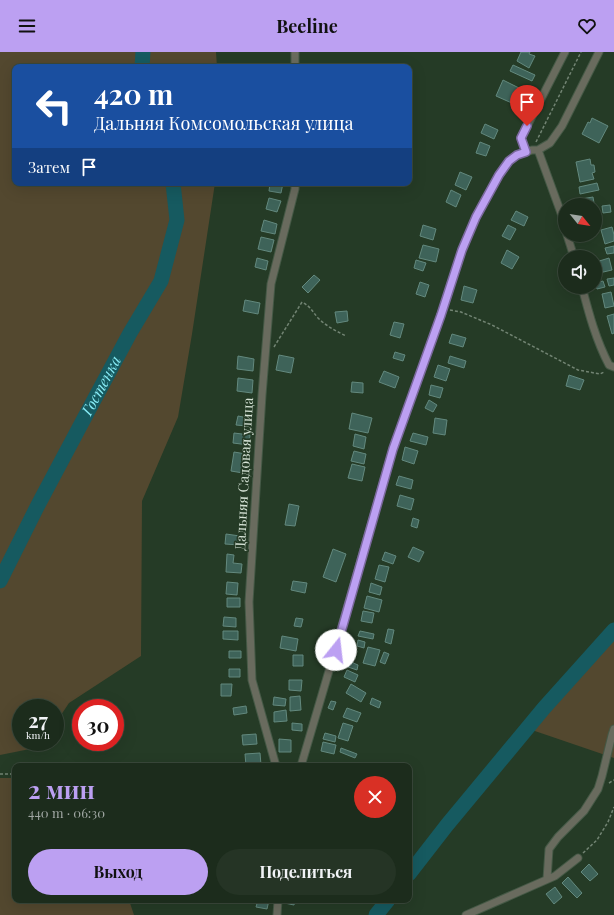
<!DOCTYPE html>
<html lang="ru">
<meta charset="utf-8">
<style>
body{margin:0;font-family:"Playfair Display",serif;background:#253425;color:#f1f3f6;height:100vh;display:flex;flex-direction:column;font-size:15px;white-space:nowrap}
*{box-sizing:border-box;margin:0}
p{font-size:13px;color:#a0a7a3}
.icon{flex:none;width:22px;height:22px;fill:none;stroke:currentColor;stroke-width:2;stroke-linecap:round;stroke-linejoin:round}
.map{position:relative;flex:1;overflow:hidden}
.sheet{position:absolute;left:12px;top:711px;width:400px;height:140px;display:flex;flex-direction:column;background:#1c2c1c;border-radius:8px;box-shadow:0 4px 16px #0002,0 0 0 1px #3a483b}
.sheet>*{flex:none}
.top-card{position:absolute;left:12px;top:12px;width:400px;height:122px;border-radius:8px;box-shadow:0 4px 16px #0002,0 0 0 1px #3a483b;background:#1a4fa0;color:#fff;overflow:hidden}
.needle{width:26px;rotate:120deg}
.tools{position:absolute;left:558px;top:146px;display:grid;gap:8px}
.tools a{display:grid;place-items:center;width:44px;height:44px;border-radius:50%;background:#1c2c1c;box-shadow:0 4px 16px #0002,0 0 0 1px #3a483b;font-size:20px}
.speed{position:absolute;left:12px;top:647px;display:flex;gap:8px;font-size:20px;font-weight:700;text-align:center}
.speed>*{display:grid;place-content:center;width:52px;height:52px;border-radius:50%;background:#1c2c1c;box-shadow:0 4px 16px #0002,0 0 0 1px #3a483b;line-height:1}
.speed small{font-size:10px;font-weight:400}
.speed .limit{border:6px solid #d22;background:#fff;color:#111}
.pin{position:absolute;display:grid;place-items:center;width:34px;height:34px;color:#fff;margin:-41px -17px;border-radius:50% 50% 50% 0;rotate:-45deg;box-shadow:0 0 4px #0007}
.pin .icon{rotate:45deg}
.me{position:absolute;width:44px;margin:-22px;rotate:16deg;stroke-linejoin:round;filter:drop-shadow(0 0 3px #0008)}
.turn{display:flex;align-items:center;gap:14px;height:84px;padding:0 16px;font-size:18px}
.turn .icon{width:52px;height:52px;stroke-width:2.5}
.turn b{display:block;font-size:28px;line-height:34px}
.then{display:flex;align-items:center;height:38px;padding:0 16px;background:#0003;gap:8px;font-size:15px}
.round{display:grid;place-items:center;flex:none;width:42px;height:42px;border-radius:21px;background:#253425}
.overview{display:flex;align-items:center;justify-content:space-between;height:68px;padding:0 16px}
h1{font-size:24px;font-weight:700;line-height:30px;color:#bca0f2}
.cta{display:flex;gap:8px;margin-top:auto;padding:8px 16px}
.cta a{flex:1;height:46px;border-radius:24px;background:#bca0f2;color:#111;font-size:16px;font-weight:700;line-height:46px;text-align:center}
.cta a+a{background:#253425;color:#f1f3f6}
header{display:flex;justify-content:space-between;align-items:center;height:52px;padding:0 16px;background:#bca0f2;color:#111;font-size:18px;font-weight:700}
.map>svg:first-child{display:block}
.green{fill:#53482f}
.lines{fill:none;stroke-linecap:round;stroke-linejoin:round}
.river{stroke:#165a60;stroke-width:15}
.building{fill:#3e6359;stroke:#63897e}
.minor-casing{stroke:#455946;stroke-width:9}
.path{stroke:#728473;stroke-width:1.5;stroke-dasharray:3 2;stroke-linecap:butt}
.minor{stroke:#696b5e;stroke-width:7}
.route-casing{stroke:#7a689d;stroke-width:10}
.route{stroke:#bca0f2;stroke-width:7}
.labels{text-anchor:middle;stroke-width:3.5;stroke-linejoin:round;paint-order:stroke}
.street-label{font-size:14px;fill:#d5e2d5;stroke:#253b26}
.water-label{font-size:15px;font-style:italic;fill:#88edf7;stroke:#253b26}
</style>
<header><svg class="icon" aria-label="menu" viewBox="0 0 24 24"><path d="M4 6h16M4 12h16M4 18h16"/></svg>Beeline<svg class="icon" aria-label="heart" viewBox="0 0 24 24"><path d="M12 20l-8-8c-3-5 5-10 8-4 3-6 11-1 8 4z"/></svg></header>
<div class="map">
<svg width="614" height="863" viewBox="0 0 614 863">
<rect width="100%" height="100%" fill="#253b26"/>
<path class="green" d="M0 0H216L217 15H15V131H215L192 282 178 365 142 449 141 604 69 651 55 672V656H21V690H43L40 695 0 703Z
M614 582V706L529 677Z
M0 726H15V848H129L134 863H0Z"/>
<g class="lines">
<g class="river">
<path d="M142 15 143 0"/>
<path id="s1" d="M0 529 38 453 87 361 130 281 161 229 177 168 173 131"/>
<path d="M409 822 447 773 544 656 614 578"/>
<path d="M376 863 388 848"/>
</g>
</g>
<path class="building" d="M521 0H530L529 2 535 4 529 16 517 9Z
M513 13 535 23 532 29 510 19Z
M503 28 521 37 514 52 496 44Z
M592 66 608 74 599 91 582 82 588 70 590 71Z
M485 72 498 78 494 87 481 81Z
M480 90 490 94 486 104 476 101Z
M590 107 591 113H594L595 120 592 121 594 127 580 130 576 110Z
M460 120 472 125 466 138 455 133Z
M270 131H283L281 141 269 139Z
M597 131 599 138 580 142 579 135Z
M451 138 461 143 456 155 446 150Z
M593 145 594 151 592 152V153H582L581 147Z
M269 146 281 149 277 160 266 157Z
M610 153 611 160 603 161 602 154Z
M516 159 528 165 524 174 511 168Z
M264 168 277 172 275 182 261 179Z
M423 173 436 177 433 188 420 184Z
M508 173 516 177 510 188 502 184Z
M612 175 614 183V189L605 192 601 178Z
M261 185 274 188 271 200 258 197Z
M423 193 439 197 436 210 419 206Z
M614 194V201L607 202 605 196Z
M507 198 519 205 512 217 501 211Z
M257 206 268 209 266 218 255 215Z
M609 206 612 218 599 221 596 210Z
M416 208 426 211 423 219 414 216Z
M314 223 320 228 308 241 302 235Z
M614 226V233L609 234 607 227Z
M603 229 605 235 597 237 595 231Z
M420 230 429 233 425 245 416 242Z
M464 234 477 238 473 251 461 248Z
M611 240 614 254 605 256 602 242Z
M245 248 260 251 258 262 243 259Z
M347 259 348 269 337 271 335 260Z
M614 262V281L612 282 607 264Z
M394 270 404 272 400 286 390 283Z
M452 282 466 286 463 295 449 291Z
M395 300 405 303 403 309 393 306Z
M279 303 294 306 291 321 276 318Z
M238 304 254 307 253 319 237 317Z
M450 304 466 309 464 316 448 311Z
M438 313 450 317 446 329 434 325Z
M384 319 399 325 395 336 379 330Z
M569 323 584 328 580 338 566 334Z
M238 326 253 328 252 341 237 339Z
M352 330 363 331V341L351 340Z
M431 333 443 336 440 346 429 343Z
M429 348 437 353 433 360 425 356Z
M352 361 372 366 368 381 349 377Z
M238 364 248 366 247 374 236 373Z
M435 366 447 368 445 383 433 381Z
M234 381 250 383 249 393 233 391Z
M413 381 428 385 426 393 410 389Z
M355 382 366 385 364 397 353 394Z
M405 395 418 399 414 412 402 408Z
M354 399 366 402 364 412 351 409Z
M234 400 246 402 243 421 231 419Z
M352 412 365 415 362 429 348 426Z
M399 424 413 428 411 437 396 433Z
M400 443 414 447 411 458 397 454Z
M289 452 299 454 295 474 285 473Z
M413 466 419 468 417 476 411 474Z
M226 482 240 484V493L225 492Z
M413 495 424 500 419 510 408 505Z
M333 497 346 502 336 530 323 525Z
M385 500 396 504 393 512 382 508Z
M227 502 234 503 233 511 242 512 241 521 226 520Z
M379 513 389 515 385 530 375 527Z
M293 529 307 531 305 541 291 538Z
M227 530 238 531 237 543 226 542Z
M371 531 382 535 380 543 369 540Z
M367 544 382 548 379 560 364 556Z
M227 546H240V555H227Z
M363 559 374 561 372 571 361 569Z
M224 565 236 566V575L223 574Z
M296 566 303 567 301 575 294 574Z
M388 577 394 578 391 592 385 590Z
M223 579H238V588L223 587Z
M360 579 374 582 373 587 358 584Z
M282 584 298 587 296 599 280 596Z
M358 588 365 590 364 596 357 594Z
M368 595 380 598 375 614 363 611Z
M229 599H241V606H229Z
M384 600 389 602 385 612 380 610Z
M293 603H303V614H293Z
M351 610 358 613 357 618 348 615Z
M229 617H240V625H229Z
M347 618 358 623 355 630 344 625Z
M289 628H302L301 639 289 638Z
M221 632H232L231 644H221Z
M351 632 366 641 361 650 346 641Z
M300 644 301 658 290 659V645Z
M274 645 286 647 285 654 273 653Z
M372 646 381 650 379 656 370 652Z
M331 649 336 650 333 658 328 656Z
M246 654 247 661 234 663 233 656Z
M347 656 361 661 357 670 343 665Z
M286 658 287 669 274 670V660Z
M292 671 302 672V679L292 678Z
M343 671 353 674 348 689 338 686Z
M325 681 336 684 335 690 323 687Z
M256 682 257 692 243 693 242 683Z
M279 687 291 688V700H279Z
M323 690 336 693 334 702 321 699Z
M341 696 357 702 355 706 340 700Z
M260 701 261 713 246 714 245 702Z
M589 812 598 822 590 829 581 820Z
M568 825 582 841 577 846 562 831Z
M555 835 562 845 554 852 546 842Z
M258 848H269L267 857 256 855Z
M281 848H295L294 853 280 850Z"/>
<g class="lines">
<g class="minor-casing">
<path id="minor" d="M295 15V0
M538 98 561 161 565 175
M526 100 521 86 565 0
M567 183 574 205
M582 235C589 262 596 288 609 313L614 315
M276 714 252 628 249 550 262 343 271 232 295 137V131
M301 714 331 612 393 397 441 263 462 198 476 165 499 123 509 109 517 103 532 98H538L550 91 562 74 599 0
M547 827 549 797 558 785 584 759 598 737 602 724 612 683 614 677
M277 863 278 848
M466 863 555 824 578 806"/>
</g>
<path class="path" d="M536 90 581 0
M450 258 461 260 492 273 578 318 600 322 604 320
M274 295 302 250C311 255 312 259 318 266 326 274 336 279 346 284
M0 722H15
M609 731 614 728
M583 801 597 788 608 770 614 755"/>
<use href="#minor" class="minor"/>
</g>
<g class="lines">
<g class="route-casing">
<path id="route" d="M336 598 393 397 441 263 462 198 476 165 499 123 509 109 517 103 526 100 521 86 527 74"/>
</g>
<use href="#route" class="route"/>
</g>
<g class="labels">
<g class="street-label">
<text transform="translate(244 422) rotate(-87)" y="5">Дальняя Садовая улица</text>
</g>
<g class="water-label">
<text dy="5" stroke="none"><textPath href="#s1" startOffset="220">Гостенка</textPath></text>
</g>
</g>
</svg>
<div class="tools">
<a><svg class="needle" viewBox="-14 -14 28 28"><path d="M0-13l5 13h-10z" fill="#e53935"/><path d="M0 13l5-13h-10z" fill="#a0a7a3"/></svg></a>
<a><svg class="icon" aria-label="sound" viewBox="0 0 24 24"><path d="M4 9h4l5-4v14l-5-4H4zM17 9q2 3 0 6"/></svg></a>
</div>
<div class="speed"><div>27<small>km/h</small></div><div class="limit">30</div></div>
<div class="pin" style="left:527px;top:74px;background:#d93025"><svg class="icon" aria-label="arrive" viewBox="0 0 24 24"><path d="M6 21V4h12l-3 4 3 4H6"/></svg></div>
<svg class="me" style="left:336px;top:598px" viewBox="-20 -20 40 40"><circle r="19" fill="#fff"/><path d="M0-13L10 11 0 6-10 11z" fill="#bca0f2"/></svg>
<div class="top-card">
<div class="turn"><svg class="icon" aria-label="left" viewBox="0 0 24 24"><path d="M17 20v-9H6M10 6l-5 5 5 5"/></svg><div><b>420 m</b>Дальняя Комсомольская улица</div></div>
<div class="then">Затем<svg class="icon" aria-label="arrive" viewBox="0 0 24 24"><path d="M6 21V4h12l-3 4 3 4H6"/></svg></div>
</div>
<section class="sheet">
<div class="overview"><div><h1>2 мин</h1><p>440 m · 06:30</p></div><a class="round" style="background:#d93025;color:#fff"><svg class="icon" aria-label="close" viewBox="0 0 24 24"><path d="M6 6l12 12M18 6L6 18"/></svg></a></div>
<div class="cta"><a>Выход</a><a>Поделиться</a></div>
</section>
</div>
